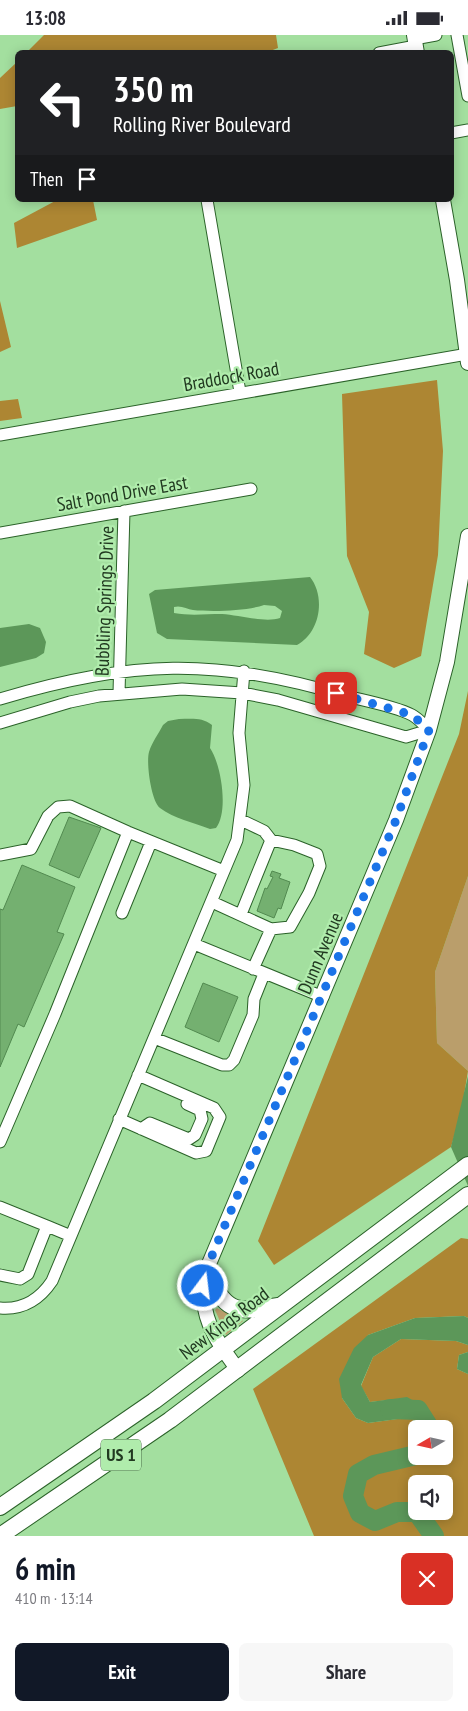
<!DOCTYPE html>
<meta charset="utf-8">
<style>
body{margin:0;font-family:"PT Sans Narrow",sans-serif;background:#f7f7f7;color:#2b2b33;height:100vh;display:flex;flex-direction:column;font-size:19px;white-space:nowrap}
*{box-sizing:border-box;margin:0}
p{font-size:16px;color:#7c7c81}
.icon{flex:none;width:28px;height:28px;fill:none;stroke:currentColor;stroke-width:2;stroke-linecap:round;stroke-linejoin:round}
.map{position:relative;height:1501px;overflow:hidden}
.details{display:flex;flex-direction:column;background:#fff;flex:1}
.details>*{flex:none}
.hud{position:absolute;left:15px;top:15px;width:439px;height:152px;border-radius:8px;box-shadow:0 2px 12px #0003;background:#202124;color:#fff;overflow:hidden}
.needle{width:32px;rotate:261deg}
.controls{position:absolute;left:408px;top:1385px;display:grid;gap:10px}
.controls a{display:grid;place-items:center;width:45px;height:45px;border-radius:8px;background:#fff;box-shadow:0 2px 12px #0003;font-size:25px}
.pin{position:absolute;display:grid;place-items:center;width:42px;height:42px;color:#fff;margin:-21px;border-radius:10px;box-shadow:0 2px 8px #0006}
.me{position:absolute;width:55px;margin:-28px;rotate:15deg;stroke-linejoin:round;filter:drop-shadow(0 0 4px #0008)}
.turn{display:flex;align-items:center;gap:18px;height:105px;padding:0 15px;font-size:22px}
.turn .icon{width:65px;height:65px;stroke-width:2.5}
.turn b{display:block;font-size:35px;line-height:42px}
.then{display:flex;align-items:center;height:48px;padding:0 15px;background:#0003;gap:10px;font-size:19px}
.round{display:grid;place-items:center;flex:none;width:52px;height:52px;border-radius:8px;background:#f7f7f7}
.overview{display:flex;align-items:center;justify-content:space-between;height:85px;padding:0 15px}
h1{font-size:30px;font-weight:800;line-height:38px;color:#111827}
.action{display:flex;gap:10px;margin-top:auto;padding:10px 15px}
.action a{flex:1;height:58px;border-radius:8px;background:#111827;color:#fff;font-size:20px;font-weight:800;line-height:58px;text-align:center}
.action a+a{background:#f7f7f7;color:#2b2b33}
.status{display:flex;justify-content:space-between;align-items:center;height:35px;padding:0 25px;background:#fff;direction:ltr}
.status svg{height:14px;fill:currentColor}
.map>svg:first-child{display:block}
.green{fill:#ba9e6b}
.forest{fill:#ad8633;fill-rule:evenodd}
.water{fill:#5c9759;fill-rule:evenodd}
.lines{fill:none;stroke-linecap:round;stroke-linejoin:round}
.river{stroke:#5c9759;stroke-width:20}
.building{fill:#74b070;stroke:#528a50}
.minor-casing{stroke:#2b6229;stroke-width:13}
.major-casing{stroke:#2b6229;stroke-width:16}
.highway-casing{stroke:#2b6229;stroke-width:18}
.minor{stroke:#fff;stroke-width:11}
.major{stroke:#fff;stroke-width:14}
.highway{stroke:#fff;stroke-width:16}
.route{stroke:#1a73e8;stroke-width:9;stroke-dasharray:0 16.2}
.labels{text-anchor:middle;stroke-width:4.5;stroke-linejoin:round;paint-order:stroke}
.shield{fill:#b0ecac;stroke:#4c6f4a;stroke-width:1}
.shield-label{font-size:18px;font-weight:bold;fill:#213920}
.street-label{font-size:19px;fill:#213920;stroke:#b0ecac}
</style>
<div class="status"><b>13:08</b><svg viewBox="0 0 49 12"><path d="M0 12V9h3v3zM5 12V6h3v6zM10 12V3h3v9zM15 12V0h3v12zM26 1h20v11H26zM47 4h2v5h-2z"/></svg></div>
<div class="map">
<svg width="468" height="1501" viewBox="0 0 468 1501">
<rect width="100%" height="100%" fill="#a3df9f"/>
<path class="green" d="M468 841V1036L437 1008 435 937Z
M217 1273 243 1286 226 1300 215 1275Z"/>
<path class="forest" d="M44 0H276L278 13 265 18 27 17Z
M17 27V71L0 74V43Z
M57 165H93L97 185 17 213 14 188Z
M0 266 11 312 0 317Z
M437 345 443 416 438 520 421 621 394 633 364 619 369 577 347 521 342 359Z
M18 364 22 383 0 386V366Z
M468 656V841L435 937 437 1008 468 1036 461 1078 451 1112 274 1230 258 1206 459 699Z
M461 1203 468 1204V1283L464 1281 415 1283 368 1300 342 1363 356 1383 368 1388 412 1382 407 1363 370 1367 361 1351 373 1322 401 1304 456 1306 468 1310V1317L459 1320 457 1334 468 1339V1501H314L253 1354ZM416 1394H444V1421H416ZM416 1449H444V1476H416Z"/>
<path class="water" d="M310 542C326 562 320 598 297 610L167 604 157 598 149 559 155 555ZM264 570 275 571 282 576 280 583C265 588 239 580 222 579 205 579 190 581 174 578V572C181 570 187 574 193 575 212 577 247 576 264 570Z
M29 589 40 593 46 607 44 618 36 623 0 632V593Z
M179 684C191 684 202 682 212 690L210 713C221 729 229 776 216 793L210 794C194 788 173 783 160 773 151 766 146 727 149 717 152 707 159 698 163 690L168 686Z
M468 1041V1151L451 1112Z
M464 1281 468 1283V1310L456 1306 401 1304 373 1322 361 1350 370 1367 407 1362 421 1370 413 1382 368 1388 356 1383 342 1363 339 1344 354 1313 368 1300 415 1283Z
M468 1317V1339L457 1334 459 1320Z"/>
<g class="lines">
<path class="river" d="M390 1374 418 1375 430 1394
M416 1420 374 1430 358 1439 353 1461 360 1478 375 1486 397 1477H417L434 1501"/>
</g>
<path class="building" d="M69 782 101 793 79 843 49 830Z
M22 830 75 852 57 897 64 899 24 992 18 989 0 1032V874L3 875Z
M272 836 281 839 279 843 290 847 281 874 278 873 274 883 257 876 265 853 267 854 273 842 270 841Z
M203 948 238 962 219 1007 185 992Z"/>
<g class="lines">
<g class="minor-casing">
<path id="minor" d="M457 0 468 61
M414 4 436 0
M379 18 416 11
M451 98 468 95
M207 165 240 357
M0 400 468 319
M0 498 251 454
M119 658 124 476
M0 664C129 625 217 622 346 661 366 666 394 671 412 680 418 683 424 690 429 695
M0 688 70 667 99 661 182 654 242 658 278 665 406 702 429 695
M241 785 264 796 271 805 294 810 317 819 320 831 309 858 290 892 271 894
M0 820 31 814 48 781 58 772 70 771 128 797 224 836
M212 867 271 894 253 934
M122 878 151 807
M241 879 271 805
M194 909 323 962
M154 1003 222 1030H229L234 1025 253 980 254 964 264 939
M119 1084 196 1118 206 1116 220 1082 214 1073 138 1040
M141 1094 150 1088 189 1104 195 1100 202 1084 200 1075 187 1069
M0 1107 55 979 128 797
M0 1172 47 1191
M0 1240 20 1244 28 1239 47 1191 71 1201
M0 1273C23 1275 40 1264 52 1246L237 805 244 750 239 698 244 636"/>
</g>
<g class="major-casing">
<path id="major" d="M414 0 417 18
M443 165 457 245 468 328
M238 1335C214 1302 197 1279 206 1236L396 785 429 695 447 627 468 501"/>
</g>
<g class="highway-casing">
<path id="highway" d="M206 1236C226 1276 233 1279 277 1271
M0 1472 154 1366 468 1130
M0 1501 170 1385 468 1160"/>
</g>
<use href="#minor" class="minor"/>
<use href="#major" class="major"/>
<use href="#highway" class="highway"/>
</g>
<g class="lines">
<path class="route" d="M203 1251 211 1223 396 785 429 695 412 680 336 658"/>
</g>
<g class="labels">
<rect class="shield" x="101" y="1404.5" width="40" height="31" rx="4"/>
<g class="shield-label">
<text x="121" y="1426">US 1</text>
</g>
<g class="street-label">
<text transform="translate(231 341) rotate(-10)" y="7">Braddock Road</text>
<text transform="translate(122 458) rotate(-10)" y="7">Salt Pond Drive East</text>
<text transform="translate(104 566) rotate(-88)" y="7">Bubbling Springs Drive</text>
<text transform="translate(320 918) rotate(-67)" y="7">Dunn Avenue</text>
<text transform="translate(224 1288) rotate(-37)" y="7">New Kings Road</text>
</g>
</g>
</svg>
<div class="controls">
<a><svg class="needle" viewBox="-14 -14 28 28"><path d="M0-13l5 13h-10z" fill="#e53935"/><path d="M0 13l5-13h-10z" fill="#7c7c81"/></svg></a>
<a><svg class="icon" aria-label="sound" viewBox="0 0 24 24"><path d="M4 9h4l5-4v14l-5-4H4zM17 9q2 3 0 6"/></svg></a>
</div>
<div class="pin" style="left:336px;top:658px;background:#d93025"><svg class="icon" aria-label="arrive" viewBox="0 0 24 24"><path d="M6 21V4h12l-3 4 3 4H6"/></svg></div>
<svg class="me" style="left:203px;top:1251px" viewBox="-20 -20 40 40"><circle r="17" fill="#1a73e8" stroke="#fff" stroke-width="3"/><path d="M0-11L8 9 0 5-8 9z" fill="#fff"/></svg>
<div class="hud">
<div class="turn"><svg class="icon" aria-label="left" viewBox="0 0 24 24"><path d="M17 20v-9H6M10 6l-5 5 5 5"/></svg><div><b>350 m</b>Rolling River Boulevard</div></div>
<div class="then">Then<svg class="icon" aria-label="arrive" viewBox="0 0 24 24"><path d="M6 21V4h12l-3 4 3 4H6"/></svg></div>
</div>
</div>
<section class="details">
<div class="overview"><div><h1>6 min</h1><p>410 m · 13:14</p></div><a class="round" style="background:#d93025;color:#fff"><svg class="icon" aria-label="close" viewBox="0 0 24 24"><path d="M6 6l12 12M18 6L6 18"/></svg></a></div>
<div class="action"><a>Exit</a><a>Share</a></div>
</section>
